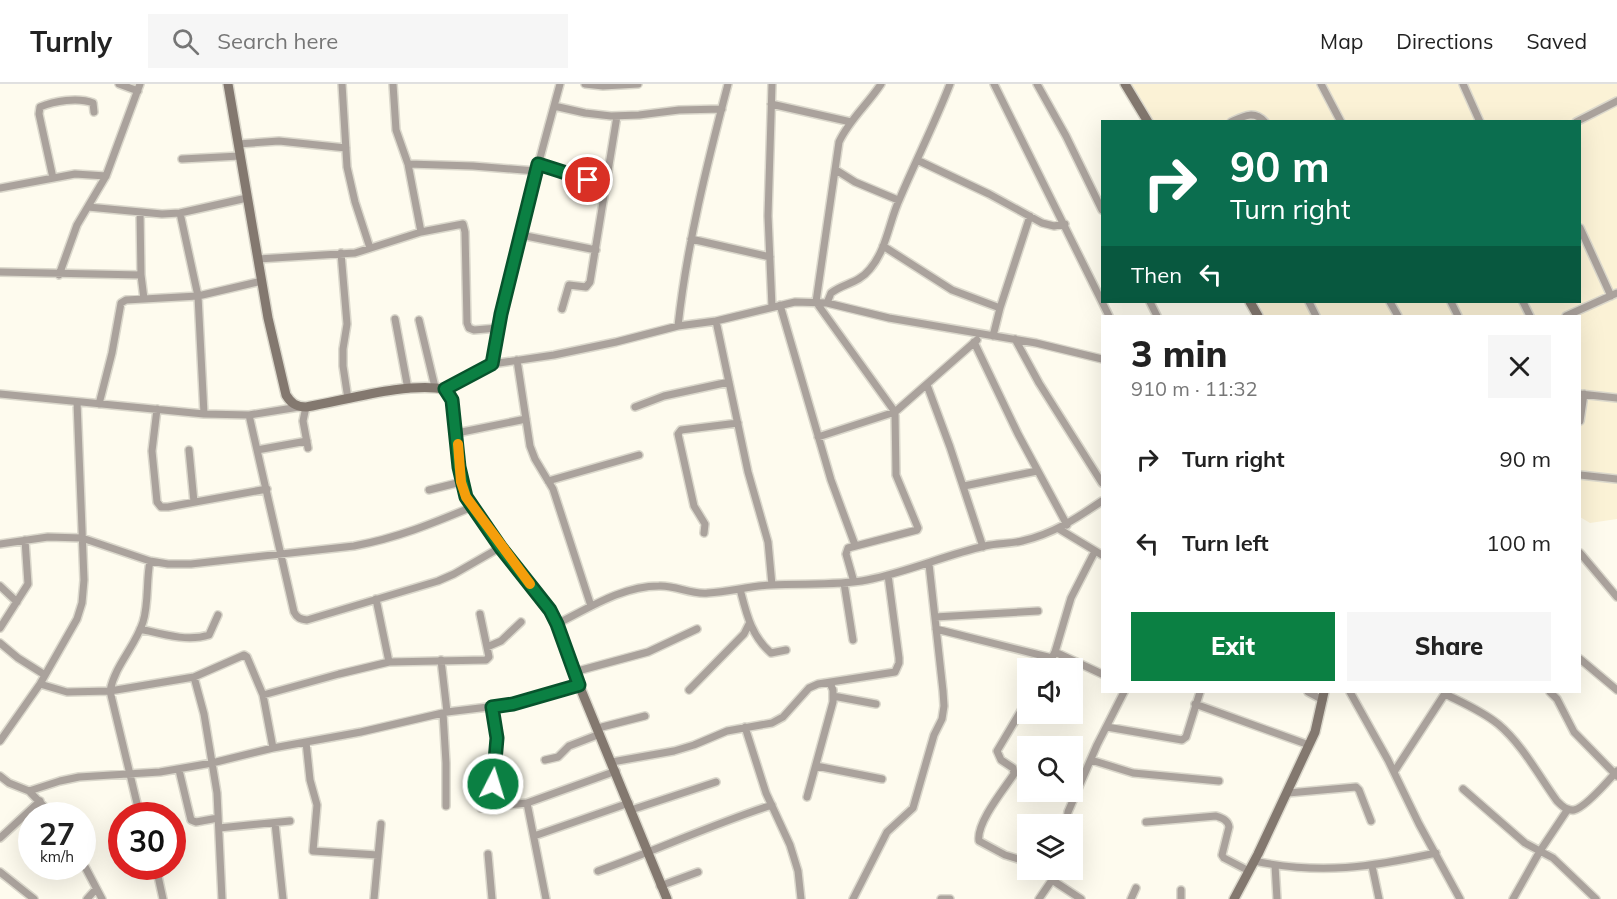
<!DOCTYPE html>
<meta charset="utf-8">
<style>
body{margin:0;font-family:Mulish,sans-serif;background:#f6f6f6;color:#222;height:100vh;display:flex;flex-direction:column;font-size:22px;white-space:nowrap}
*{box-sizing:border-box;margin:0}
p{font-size:20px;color:#767676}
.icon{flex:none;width:33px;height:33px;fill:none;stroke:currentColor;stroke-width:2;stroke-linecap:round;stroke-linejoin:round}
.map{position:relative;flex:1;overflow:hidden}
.drawer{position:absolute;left:1101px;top:231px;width:480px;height:378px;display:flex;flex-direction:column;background:#fff;border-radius:0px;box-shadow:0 6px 24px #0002}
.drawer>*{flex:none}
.guide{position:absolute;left:1101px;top:36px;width:480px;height:183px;border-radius:0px;box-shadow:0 6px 24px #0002;background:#0b6e4f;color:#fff;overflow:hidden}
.controls{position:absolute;left:1017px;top:574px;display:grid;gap:12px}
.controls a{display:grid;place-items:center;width:66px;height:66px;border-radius:0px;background:#fff;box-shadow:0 6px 24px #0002;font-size:30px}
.speed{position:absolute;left:18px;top:718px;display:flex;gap:12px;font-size:30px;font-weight:700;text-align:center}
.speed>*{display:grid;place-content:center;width:78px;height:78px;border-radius:50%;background:#fff;box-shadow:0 6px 24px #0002;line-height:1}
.speed small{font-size:15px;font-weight:400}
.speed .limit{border:9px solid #d22;background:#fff;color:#111}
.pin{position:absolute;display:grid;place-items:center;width:51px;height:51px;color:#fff;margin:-26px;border:3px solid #fff;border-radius:50%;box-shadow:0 2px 6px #0007}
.me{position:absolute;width:66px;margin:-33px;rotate:5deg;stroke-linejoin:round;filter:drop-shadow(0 0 4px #0008)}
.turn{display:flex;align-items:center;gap:21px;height:126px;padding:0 30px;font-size:27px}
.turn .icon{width:78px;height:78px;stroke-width:2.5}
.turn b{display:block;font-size:42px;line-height:51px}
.then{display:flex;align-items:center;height:57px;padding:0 30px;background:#0003;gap:12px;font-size:22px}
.round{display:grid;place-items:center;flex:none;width:63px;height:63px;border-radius:0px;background:#f6f6f6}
.headline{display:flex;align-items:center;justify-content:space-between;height:102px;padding:0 30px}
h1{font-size:36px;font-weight:800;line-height:45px}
.button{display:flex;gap:12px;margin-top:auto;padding:12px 30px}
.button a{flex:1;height:69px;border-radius:0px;background:#0b8043;color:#fff;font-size:24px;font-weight:800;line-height:69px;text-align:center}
.button a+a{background:#f6f6f6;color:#222}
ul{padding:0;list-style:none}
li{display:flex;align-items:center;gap:18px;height:84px;padding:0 30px}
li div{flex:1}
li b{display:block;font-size:22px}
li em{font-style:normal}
header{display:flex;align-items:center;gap:36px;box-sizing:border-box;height:84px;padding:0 30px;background:#fff;border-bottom:2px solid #e0e0e0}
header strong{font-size:28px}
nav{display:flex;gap:33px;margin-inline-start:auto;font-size:21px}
.search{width:420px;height:54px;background:#f6f6f6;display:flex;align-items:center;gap:15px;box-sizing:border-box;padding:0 21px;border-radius:0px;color:#767676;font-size:22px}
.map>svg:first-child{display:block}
.built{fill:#fbf2d6}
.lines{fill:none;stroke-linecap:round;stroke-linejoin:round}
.street-casing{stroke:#dbd8cc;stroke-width:10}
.secondary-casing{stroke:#dbd8cc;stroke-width:12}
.street{stroke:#aaa29c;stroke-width:7}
.secondary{stroke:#83786f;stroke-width:9}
.route-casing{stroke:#07532c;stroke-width:15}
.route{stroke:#0b8043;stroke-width:10}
.slow{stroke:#f59e0b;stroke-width:10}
</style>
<header>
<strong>Turnly</strong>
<div class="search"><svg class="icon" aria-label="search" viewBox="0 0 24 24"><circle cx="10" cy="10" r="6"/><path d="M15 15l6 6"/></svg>Search here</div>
<nav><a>Map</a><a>Directions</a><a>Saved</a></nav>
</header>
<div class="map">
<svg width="1617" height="815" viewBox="0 0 1617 815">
<rect width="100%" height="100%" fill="#fefbee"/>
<path class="built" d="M1128 0H1617V435L1590 439 1580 433V232H1264L1258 218H1580V38L1154 37Z"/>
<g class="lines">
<g class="street-casing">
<path id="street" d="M119 0 138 7
M342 0 347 83 355 118 370 164
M393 0 396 46 408 80 421 148
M585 0 603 2 638 0
M772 0 768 132 772 223
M994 0 1109 232
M1037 0 1066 52 1102 126
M1321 0 1341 38
M1463 0 1480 38
M771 20 851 38
M554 22 585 29 611 32 639 31 679 26 722 25
M1231 38C1244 32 1254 26 1265 38
M1576 38 1617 17
M238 60 279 57 346 64
M182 75 240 72
M917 76 989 110 1042 139 1054 142 1065 140
M408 80 473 82 536 87
M538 80 571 90 605 105
M836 86 855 98 898 116
M53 94 39 30 40 23C54 17 78 13 93 19L94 28
M0 104 75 90 106 92
M88 123 162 130 180 129 247 114
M140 128 141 191 144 215
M180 129 198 212 204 330
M1580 144 1611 212
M521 151 596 166
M691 155 770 173
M883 162 952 206 1000 224
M341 169 347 240 343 265V282L348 315
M258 175 355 169 421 148 463 140 465 148 467 239 469 244 474 246 498 244
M0 188 141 191
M59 191 77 141 106 92 140 0
M1150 218 1157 232
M1309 218 1316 232
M1390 218 1398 232
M1451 218 1458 232
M1523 218 1530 232
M827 219 831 209C844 199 858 200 870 185 887 165 889 137 900 114 916 76 935 39 950 0
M780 221 831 396 855 461
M562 225 569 201 586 203 590 198 617 32
M1566 232 1617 209
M395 235 408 305
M419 236 435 303
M716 237 748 388 768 458 772 501
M678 242C687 160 707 80 728 0
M993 252 1000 224 1030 132
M1015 255 1039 299 1102 399
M974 258 1018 350 1067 441
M517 276 530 362 535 375 553 405 591 522
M492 280C509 185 535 92 560 0
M927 301 950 363 983 463
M445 305 492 280 554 271 616 258 678 242 716 237 795 218 827 219 889 234 1036 259 1102 275
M0 310 204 330 249 331 299 323
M1580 310 1617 314
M99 320 112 269 121 219 126 216 198 212 262 197
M306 323 303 337 308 364
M635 323 664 312 729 298
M157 325 152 367 157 418 161 423H168L267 405
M249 331 294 528C297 534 300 535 307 536L438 497 454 490 501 463
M1580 337 1584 310
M457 349 526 335
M818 353 895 328 977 256
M189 366 194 418
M257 366 307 357
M1580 391 1617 395
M548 397 639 371
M964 402 1037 387
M429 406 461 398
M1059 445 1102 471
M704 449 705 440 694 422 678 350 681 346 738 339
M0 460 48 453 82 454 150 477 168 480H191L354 462C397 454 431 440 472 423
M1580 469 1617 513
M854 498 846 470 848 464 917 446 918 444 896 391 895 328 816 218 839 58C849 36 868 20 881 0
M844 499 853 556
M0 502 17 518
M740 505C746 528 751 552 771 569L786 566
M376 515 389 578
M935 533 1038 527
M557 540C589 524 622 502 659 502 676 501 691 511 708 509 729 508 750 502 771 501 803 499 835 502 867 496 908 488 945 471 985 462 997 459 1010 460 1022 457 1053 450 1077 434 1102 417
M0 544 28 500 25 456
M140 545C162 550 187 558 209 551L218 531
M936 545 1052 574
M0 559 18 574 45 591
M487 563 501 557 521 538
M1055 568 1102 590
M1580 575 1617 606
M441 576 447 628
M1046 585 1055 568 1071 514 1095 467
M574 588 648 568 697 545
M194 593 204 630 217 709 222 815
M40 600 67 608 110 607 194 593 244 571 247 573 263 611 273 664
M689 606 744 550 749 540
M1308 608 1323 616
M1350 608 1388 676 1419 740 1460 815
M1550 608 1557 615 1574 648 1617 692
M1445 610C1463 619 1482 627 1498 640 1522 660 1539 692 1557 717 1562 722 1567 727 1574 726 1585 724 1609 696 1617 687
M263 611 339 590 389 578 486 576 489 573 480 530
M833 612 876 620
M1028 615 997 667 1001 676 1013 684 1014 690C1004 705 976 739 979 757L1005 771 1028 778
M1195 620 1309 661
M492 623 497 654 493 689 494 723
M443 629 446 679V722
M745 643 766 709 790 761 798 787 801 815
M1107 643 1182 656 1186 653 1200 608
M598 644 645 632
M0 657 40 600 77 535 82 519 84 496 77 318
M306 658 310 696 317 721 313 767 378 771
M545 676 558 673 569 662 600 650
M1091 676 1133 689 1219 697
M612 678 674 667 694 661 727 647 772 639 783 633 809 604 818 600 895 588 899 579V574L888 491
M816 682 882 695
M179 686 191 736 196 738 218 734
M1394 688 1446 608
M0 692 9 699 29 707 53 732
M1463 705 1525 759 1553 774 1596 815
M29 707 60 697 79 693 160 688 212 679 273 664 361 648 447 628 513 620 579 601
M1288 709 1356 703 1359 706 1371 737
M807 713 833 618V606L830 599
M527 719 546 815
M481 724 527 719 616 687
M631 726 716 698
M140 732 110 607C115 581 135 563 143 538 149 519 146 497 150 477
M1146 738 1216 732C1222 734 1228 736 1229 743L1222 771 1224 774 1249 787
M275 739 283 815
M1066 741 1068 728 1097 661 1124 608
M219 744 290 737
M534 752 629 719
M0 754 40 717
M488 770 492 815
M82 777 102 815
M1254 777C1321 791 1371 783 1436 769
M1275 781 1277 815
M1372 782 1379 815
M156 783 163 815
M598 787C657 766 713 740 772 721
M0 788 34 815
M1052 796 1081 815
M660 802 698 788
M87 815 96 805
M374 815 381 740
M853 815 887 748 913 724 934 651 942 635 944 622 943 607 929 480
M941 815H950
M1039 815 1052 796 1056 786
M1131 815 1136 804
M1181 815V806
M1513 815 1540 767 1568 725"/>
</g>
<g class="secondary-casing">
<path id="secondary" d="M228 0 268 234 286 311C291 319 296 323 306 323 347 316 405 298 445 305L452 316 459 383 466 413 501 463 550 526 557 540 579 601 667 815
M1125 0 1148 38
M1250 218 1258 232
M1234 815 1258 770 1315 648 1324 608"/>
</g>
<use href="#street" class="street"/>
<use href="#secondary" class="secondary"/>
</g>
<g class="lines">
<g class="route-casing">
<path id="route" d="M493 700 497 654 492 623 513 620 579 601 557 540 550 526 501 464 466 413 459 383 452 316 445 305 492 280 501 230 538 80 588 96"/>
</g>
<use href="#route" class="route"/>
<path class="slow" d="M458 360 461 398 466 413 530 500"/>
</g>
</svg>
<div class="controls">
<a><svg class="icon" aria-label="sound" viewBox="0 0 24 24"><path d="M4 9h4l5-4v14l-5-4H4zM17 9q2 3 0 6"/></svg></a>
<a><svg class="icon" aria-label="search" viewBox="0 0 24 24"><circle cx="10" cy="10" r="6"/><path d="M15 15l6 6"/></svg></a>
<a><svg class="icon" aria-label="layers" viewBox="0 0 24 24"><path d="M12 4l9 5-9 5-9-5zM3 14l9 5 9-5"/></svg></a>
</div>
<div class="speed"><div>27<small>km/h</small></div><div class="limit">30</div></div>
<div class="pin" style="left:588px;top:96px;background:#d93025"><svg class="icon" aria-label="arrive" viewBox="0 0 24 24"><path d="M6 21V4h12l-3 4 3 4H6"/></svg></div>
<svg class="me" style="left:493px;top:700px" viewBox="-20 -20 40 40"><circle r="17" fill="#0b8043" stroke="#fff" stroke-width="3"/><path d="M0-11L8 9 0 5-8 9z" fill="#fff"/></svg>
<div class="guide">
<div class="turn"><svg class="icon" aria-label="right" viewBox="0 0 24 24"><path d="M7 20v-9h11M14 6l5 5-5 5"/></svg><div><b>90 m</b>Turn right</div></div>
<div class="then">Then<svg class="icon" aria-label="left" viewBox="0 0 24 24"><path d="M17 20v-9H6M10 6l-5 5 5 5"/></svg></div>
</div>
<section class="drawer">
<div class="headline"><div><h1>3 min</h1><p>910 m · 11:32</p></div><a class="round"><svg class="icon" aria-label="close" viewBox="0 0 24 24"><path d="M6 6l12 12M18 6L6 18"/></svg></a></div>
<ul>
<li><svg class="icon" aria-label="right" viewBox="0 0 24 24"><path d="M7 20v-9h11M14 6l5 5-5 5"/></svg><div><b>Turn right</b></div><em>90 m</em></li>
<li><svg class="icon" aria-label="left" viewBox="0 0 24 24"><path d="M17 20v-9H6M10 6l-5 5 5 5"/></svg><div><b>Turn left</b></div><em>100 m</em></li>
</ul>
<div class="button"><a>Exit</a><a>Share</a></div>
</section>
</div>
